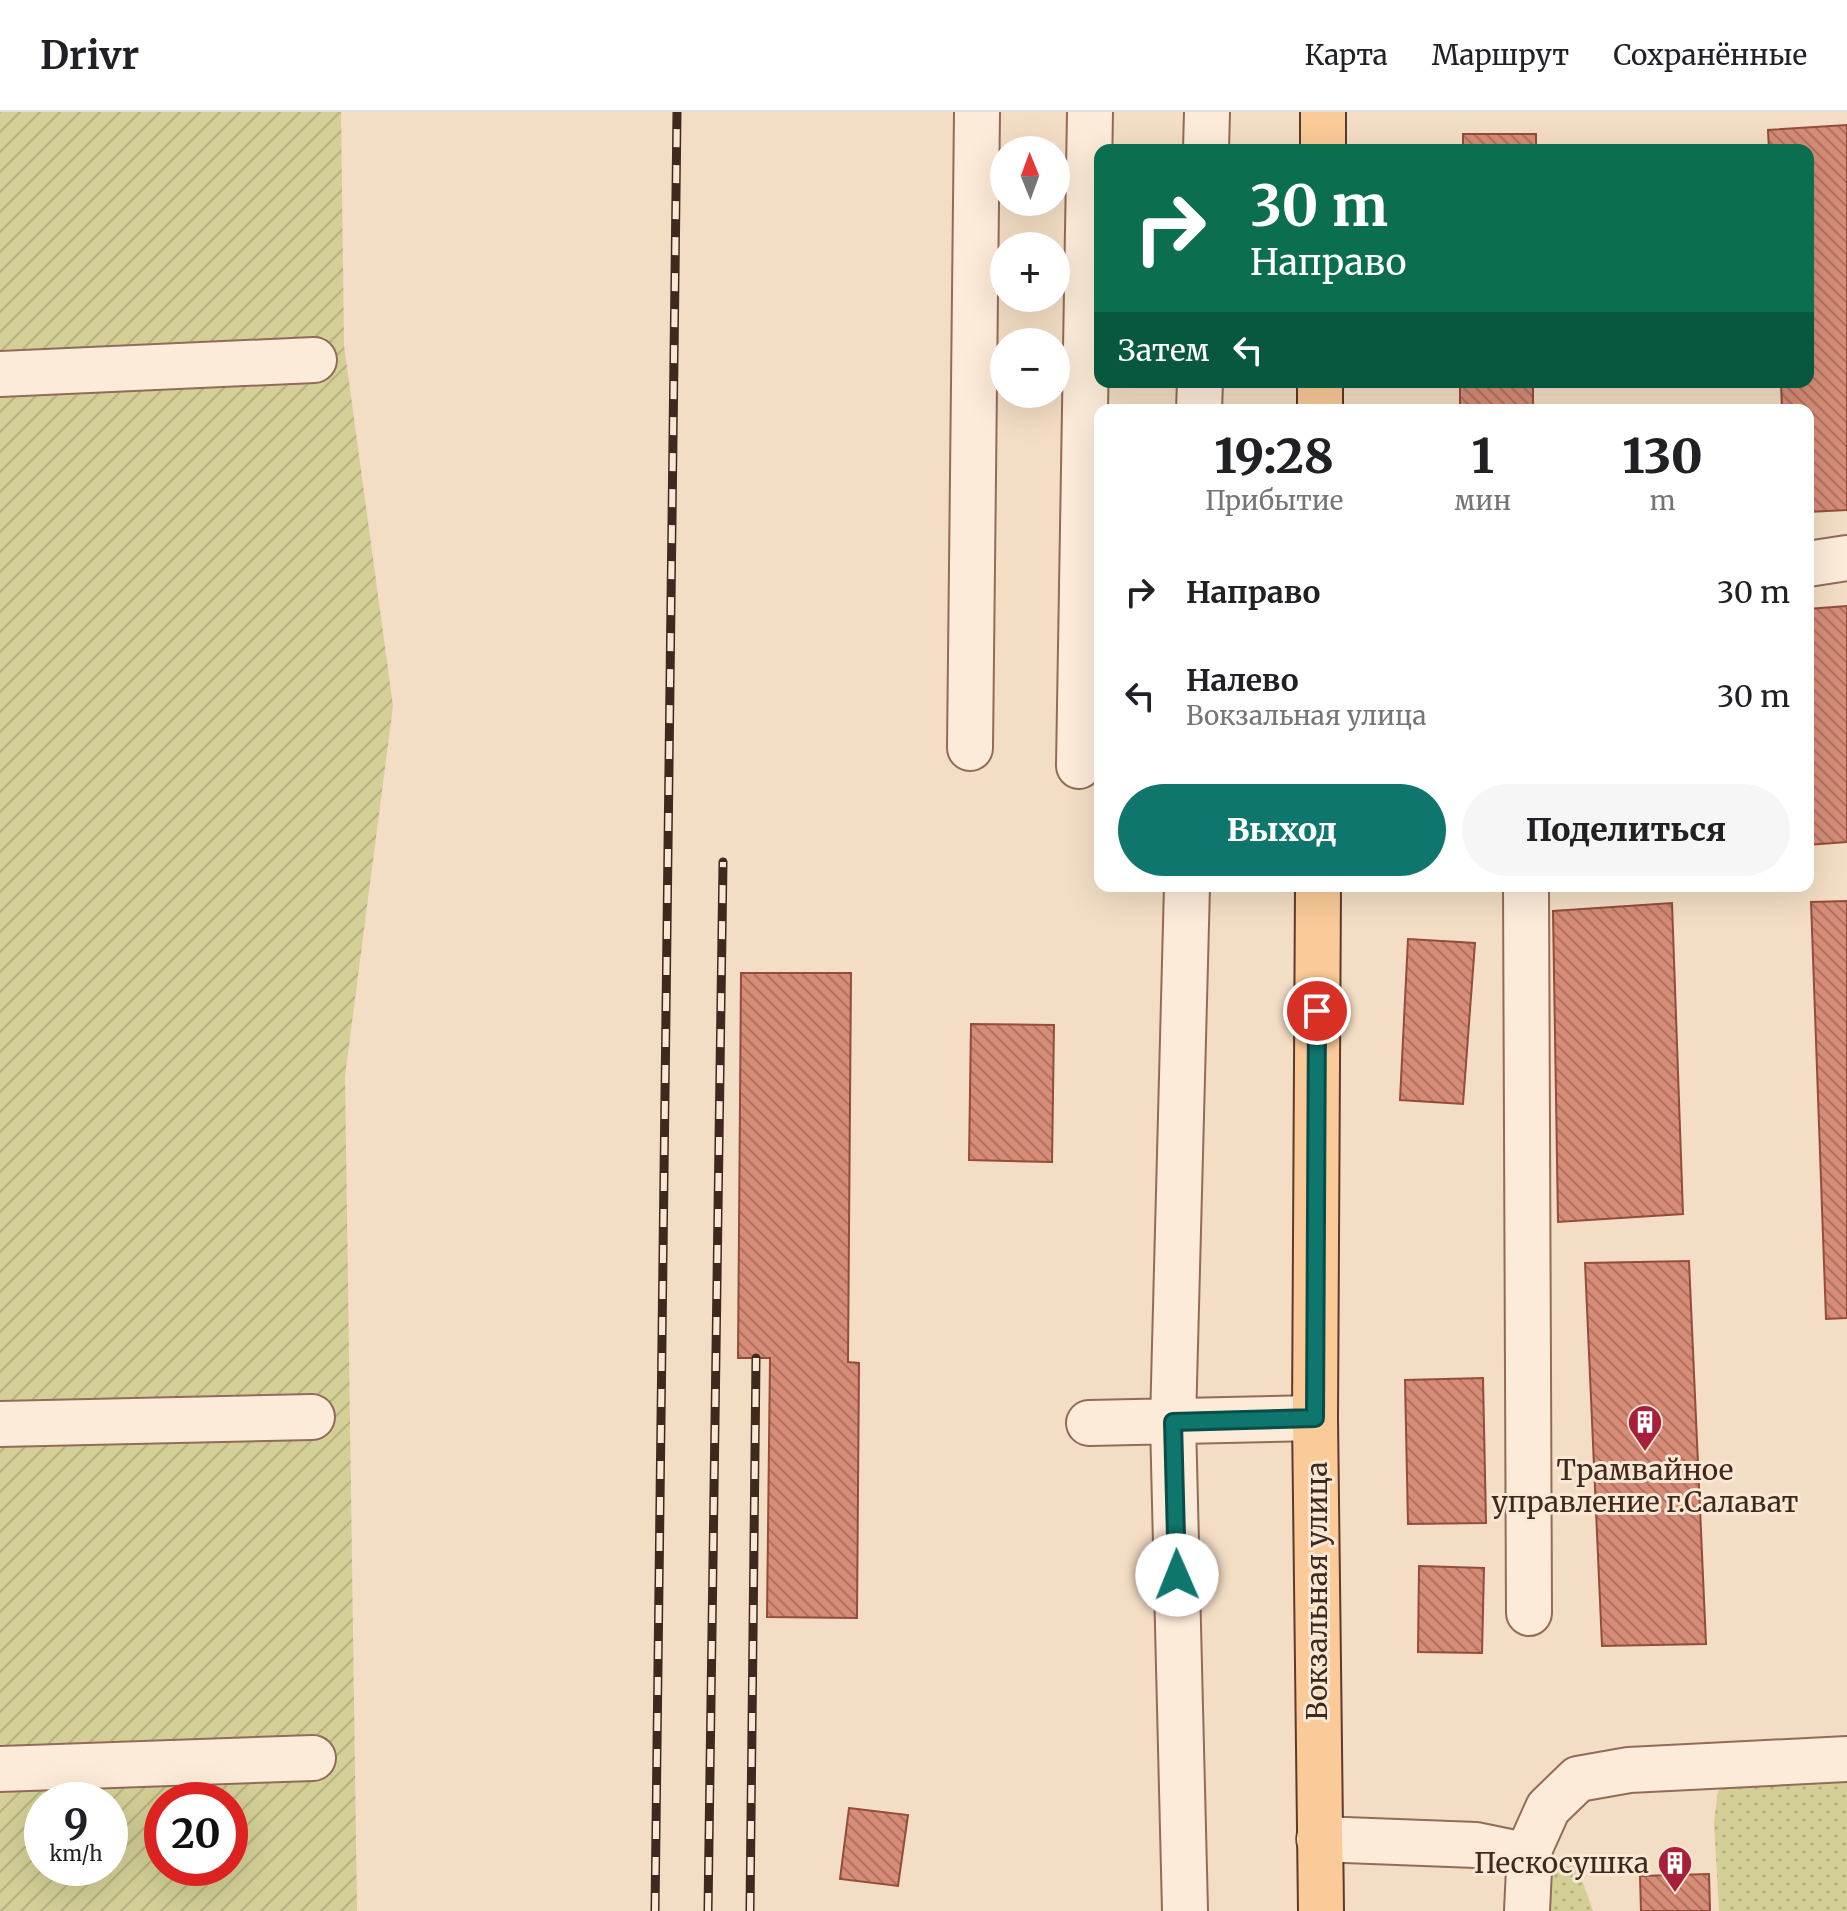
<!DOCTYPE html>
<html lang="ru">
<meta charset="utf-8">
<style>
body{margin:0;font-family:Merriweather,serif;background:#f6f6f6;color:#202124;height:100vh;display:flex;flex-direction:column;font-size:30px;white-space:nowrap}
*{box-sizing:border-box;margin:0}
p{font-size:26px;color:#757577}
.icon{flex:none;width:44px;height:44px;fill:none;stroke:currentColor;stroke-width:2;stroke-linecap:round;stroke-linejoin:round}
.map{position:relative;flex:1;overflow:hidden}
.panel{position:absolute;left:1094px;top:292px;width:720px;height:488px;display:flex;flex-direction:column;background:#fff;border-radius:16px;box-shadow:0 8px 32px #0002}
.panel>*{flex:none}
.hud{position:absolute;left:1094px;top:32px;width:720px;height:244px;border-radius:16px;box-shadow:0 8px 32px #0002;background:#0b6e4f;color:#fff;overflow:hidden}
.needle{width:52px;rotate:359deg}
.fabs{position:absolute;left:990px;top:24px;display:grid;gap:16px}
.fabs a{display:grid;place-items:center;width:80px;height:80px;border-radius:50%;background:#fff;box-shadow:0 8px 32px #0002;font-size:40px}
.speed{position:absolute;left:24px;top:1670px;display:flex;gap:16px;font-size:40px;font-weight:700;text-align:center}
.speed>*{display:grid;place-content:center;width:104px;height:104px;border-radius:50%;background:#fff;box-shadow:0 8px 32px #0002;line-height:1}
.speed small{font-size:20px;font-weight:400}
.speed .limit{border:12px solid #d22;background:#fff;color:#111}
.pin{position:absolute;display:grid;place-items:center;width:68px;height:68px;color:#fff;margin:-34px;border:4px solid #fff;border-radius:50%;box-shadow:0 2px 8px #0007}
.me{position:absolute;width:88px;margin:-44px;rotate:359deg;stroke-linejoin:round;filter:drop-shadow(0 0 6px #0008)}
.turn{display:flex;align-items:center;gap:28px;height:168px;padding:0 24px;font-size:36px}
.turn .icon{width:104px;height:104px;stroke-width:2.5}
.turn b{display:block;font-size:56px;line-height:68px}
.then{display:flex;align-items:center;height:76px;padding:0 24px;background:#0003;gap:16px;font-size:30px}
.eta{display:flex;justify-content:space-evenly;align-items:center;height:136px;text-align:center}
.eta b{font-size:48px;font-weight:800;line-height:56px}
.primary-button{display:flex;gap:16px;margin-top:auto;padding:16px 24px}
.primary-button a{flex:1;height:92px;border-radius:48px;background:#0f766e;color:#fff;font-size:32px;font-weight:800;line-height:92px;text-align:center}
.primary-button a+a{background:#f6f6f6;color:#202124}
ul{padding:0;list-style:none}
li{display:flex;align-items:center;gap:24px;height:104px;padding:0 24px}
li div{flex:1}
li b{display:block;font-size:30px}
li em{font-style:normal}
header{display:flex;align-items:center;gap:48px;box-sizing:border-box;height:112px;padding:0 40px;background:#fff;border-bottom:2px solid #e0e0e0}
header strong{font-size:38px}
nav{display:flex;gap:44px;margin-inline-start:auto;font-size:28px}
.map>svg:first-child{display:block}
.grass{fill:url(#grass-dots)}
.garden{fill:url(#garden-furrows);fill-rule:evenodd}
.building{fill:url(#building-back-hatch);stroke:#934d3a;stroke-width:2}
.lines{fill:none;stroke-linecap:round;stroke-linejoin:round}
.minor-casing{stroke:#916c58;stroke-width:48}
.major-casing{stroke:#5e3a2c;stroke-width:48}
.minor{stroke:#fdebd9;stroke-width:44}
.major{stroke:#faca98;stroke-width:44}
.rail-casing{stroke:#3f281d;stroke-width:9}
.rail{stroke:#fae8d5;stroke-width:6;stroke-dasharray:18;stroke-linecap:butt}
.route-casing{stroke:#0a4d48;stroke-width:20}
.route{stroke:#0f766e;stroke-width:14}
.labels{text-anchor:middle;stroke-width:6;stroke-linejoin:round;paint-order:stroke}
.poi-label{font-size:28px;fill:#3f281d;stroke:#fae8d5}
.street-label{font-size:28px;fill:#3f281d;stroke:#fae8d5}
</style>
<header>
<strong>Drivr</strong>
<nav><a>Карта</a><a>Маршрут</a><a>Сохранённые</a></nav>
</header>
<div class="map">
<svg width="1847" height="1799" viewBox="0 0 1847 1799">
<defs>
<pattern id="grass-dots" width="8" height="8" patternUnits="userSpaceOnUse" patternTransform="scale(2)"><rect width="8" height="8" fill="#d3cf96"/><path d="M2 2h.1M6 6h.1" fill="none" stroke="#b6b281" stroke-width="1.8" stroke-linecap="round"/></pattern>
<pattern id="garden-furrows" width="10" height="10" patternUnits="userSpaceOnUse" patternTransform="scale(2)"><rect width="10" height="10" fill="#d3cf96"/><path d="M-1 1l2-2M0 10L10 0M9 11l2-2" fill="none" stroke="#b6b281"/></pattern>
<pattern id="building-back-hatch" width="6" height="6" patternUnits="userSpaceOnUse" patternTransform="scale(2)"><rect width="6" height="6" fill="#d68c76"/><path d="M-1 5l2 2M0 0l6 6M5-1l2 2" fill="none" stroke="#af7260"/></pattern>
</defs>
<rect width="100%" height="100%" fill="#f3ddc4"/>
<path class="grass" d="M1734 1663 1847 1664V1799H1719L1714 1710 1718 1679Z
M1577 1754 1593 1799H1539L1543 1755Z"/>
<path class="garden" d="M0 0H341L344 233 393 594 345 964 357 1799H0ZM42 1688H110V1756H42ZM162 1688H230V1756H162Z"/>
<path class="building" d="M1847 13V398L1808 400V298H1782L1781 270H1808V38H1769L1768 18Z
M1463 22H1536V38H1463Z
M1460 270H1533V298H1460Z
M1847 494V730L1808 733V497Z
M1847 789V1206L1826 1207 1811 790Z
M1672 791 1683 1102 1558 1110 1553 799Z
M1408 827 1475 831 1463 992 1400 988Z
M741 861H851L848 1250 859 1251 857 1506 767 1505 770 1246H738Z
M971 912 1054 913 1052 1050 969 1048Z
M1689 1149 1706 1532 1602 1534 1585 1151Z
M1483 1266 1486 1411 1408 1412 1405 1268Z
M1419 1454 1484 1456 1482 1541 1418 1540Z
M849 1696 908 1703 898 1774 840 1767Z
M1709 1762 1710 1799H1641L1640 1764Z"/>
<g class="lines">
<g class="minor-casing">
<path id="minor" d="M1206 38 1207 0
M0 262 314 248
M1199 298 1200 270
M1808 452 1847 446
M970 636 977 0
M1079 654 1090 0
M1526 774 1529 1501
M1089 1311 1315 1306
M0 1312 312 1305
M0 1657 313 1646
M1319 1727 1476 1733 1529 1744
M1185 1799 1173 1310 1187 774
M1527 1799 1530 1736 1548 1696 1578 1667 1629 1658 1847 1647"/>
</g>
<g class="major-casing">
<path id="major" d="M1323 38V0
M1320 298V270
M1318 774 1315 1306 1321 1799"/>
</g>
<use href="#minor" class="minor"/>
<use href="#major" class="major"/>
<g class="rail-casing">
<path id="rail" d="M655 1799 677 0
M708 1799 723 750
M750 1799 756 1246"/>
</g>
<use href="#rail" class="rail"/>
</g>
<g class="lines">
<g class="route-casing">
<path id="route" d="M1177 1463 1173 1310 1315 1306 1317 899"/>
</g>
<use href="#route" class="route"/>
</g>
<defs>
<g id="building-pin" transform="scale(1.8)"><path d="M0 17L-7.5 6A9.5 9.5 0 1 1 7.5 6Z" fill="#a7203a" stroke="#fae8d5"/><path d="M-4-6H4V6H1V3H-1V6H-4ZM-2.5-4.3h1.7v1.8h-1.7ZM.8-4.3h1.7v1.8H.8ZM-2.5-1h1.7V.8h-1.7ZM.8-1h1.7V.8H.8Z" fill="#fff"/></g>
</defs>
<g fill-rule="evenodd">
<use href="#building-pin" x="1645" y="1310"/>
<use href="#building-pin" x="1675" y="1751"/>
</g>
<g class="labels">
<g class="poi-label">
<text x="1645" y="1368">Трамвайное<tspan x="1645" dy="32">управление г.Салават</tspan></text>
<text x="1649" y="1761" text-anchor="end">Пескосушка</text>
</g>
<g class="street-label">
<text transform="translate(1317 1479) rotate(-90)" y="10">Вокзальная улица</text>
</g>
</g>
</svg>
<div class="fabs">
<a><svg class="needle" viewBox="-14 -14 28 28"><path d="M0-13l5 13h-10z" fill="#e53935"/><path d="M0 13l5-13h-10z" fill="#757577"/></svg></a>
<a>+</a>
<a>−</a>
</div>
<div class="speed"><div>9<small>km/h</small></div><div class="limit">20</div></div>
<div class="pin" style="left:1317px;top:899px;background:#d93025"><svg class="icon" aria-label="arrive" viewBox="0 0 24 24"><path d="M6 21V4h12l-3 4 3 4H6"/></svg></div>
<svg class="me" style="left:1177px;top:1463px" viewBox="-20 -20 40 40"><circle r="19" fill="#fff"/><path d="M0-13L10 11 0 6-10 11z" fill="#0f766e"/></svg>
<div class="hud">
<div class="turn"><svg class="icon" aria-label="right" viewBox="0 0 24 24"><path d="M7 20v-9h11M14 6l5 5-5 5"/></svg><div><b>30 m</b>Направо</div></div>
<div class="then">Затем<svg class="icon" aria-label="left" viewBox="0 0 24 24"><path d="M17 20v-9H6M10 6l-5 5 5 5"/></svg></div>
</div>
<section class="panel">
<div class="eta">
<div><b>19:28</b><p>Прибытие</p></div>
<div><b>1</b><p>мин</p></div>
<div><b>130</b><p>m</p></div>
</div>
<ul>
<li><svg class="icon" aria-label="right" viewBox="0 0 24 24"><path d="M7 20v-9h11M14 6l5 5-5 5"/></svg><div><b>Направо</b></div><em>30 m</em></li>
<li><svg class="icon" aria-label="left" viewBox="0 0 24 24"><path d="M17 20v-9H6M10 6l-5 5 5 5"/></svg><div><b>Налево</b><p>Вокзальная улица</p></div><em>30 m</em></li>
</ul>
<div class="primary-button"><a>Выход</a><a>Поделиться</a></div>
</section>
</div>
